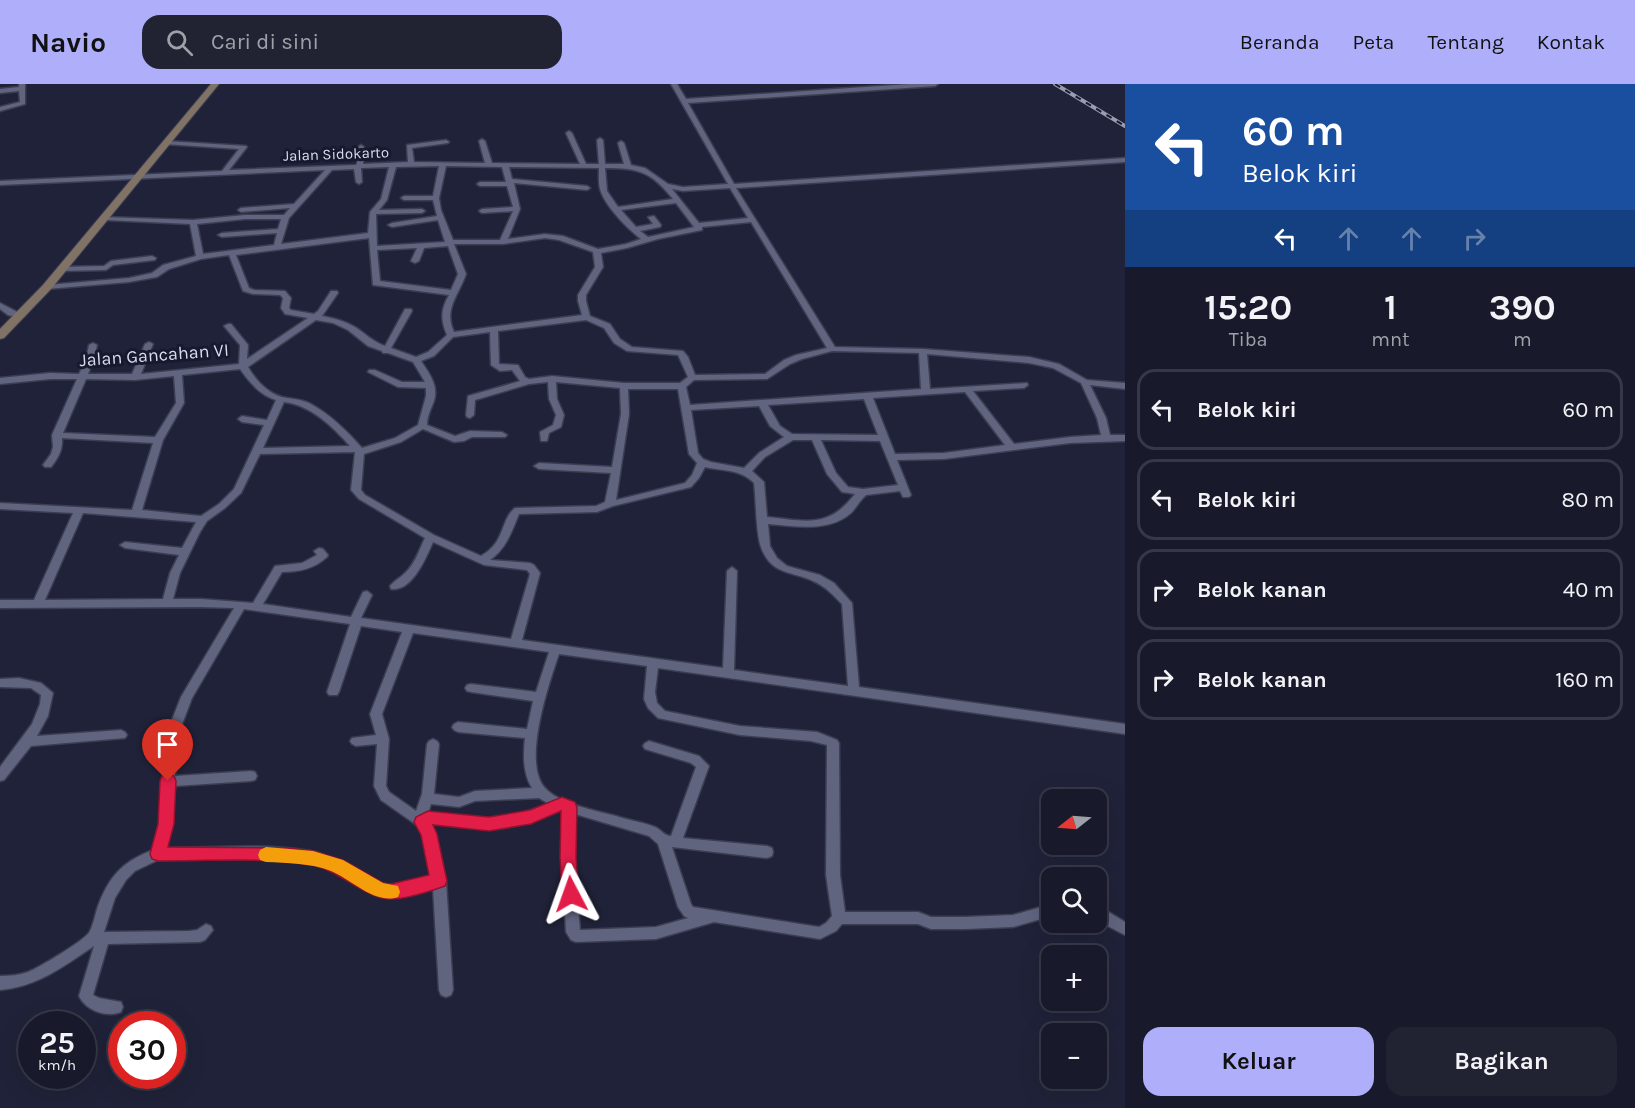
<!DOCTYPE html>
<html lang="id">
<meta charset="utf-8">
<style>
body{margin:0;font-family:Karla,sans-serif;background:#212333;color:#f1f3f6;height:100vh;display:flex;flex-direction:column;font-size:22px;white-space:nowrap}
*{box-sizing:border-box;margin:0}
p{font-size:20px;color:#9fa1a9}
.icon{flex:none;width:33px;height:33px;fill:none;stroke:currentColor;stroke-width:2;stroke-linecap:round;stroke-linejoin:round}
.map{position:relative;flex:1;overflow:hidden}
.sheet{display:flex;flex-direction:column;background:#181a2b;width:510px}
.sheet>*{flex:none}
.banner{background:#1a4fa0;color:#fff;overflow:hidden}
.needle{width:39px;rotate:253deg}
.fabs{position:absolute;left:1041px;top:705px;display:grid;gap:12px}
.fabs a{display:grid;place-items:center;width:66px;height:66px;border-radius:12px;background:#181a2b;box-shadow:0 6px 24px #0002,0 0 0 2px #363847;font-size:30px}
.speed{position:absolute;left:18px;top:927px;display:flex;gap:12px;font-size:30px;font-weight:700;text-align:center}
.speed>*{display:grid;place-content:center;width:78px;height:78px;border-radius:50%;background:#181a2b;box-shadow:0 6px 24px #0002,0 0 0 2px #363847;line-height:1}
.speed small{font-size:15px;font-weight:400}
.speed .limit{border:9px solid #d22;background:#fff;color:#111}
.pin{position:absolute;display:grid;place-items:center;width:51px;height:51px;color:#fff;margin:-62px -26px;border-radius:50% 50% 50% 0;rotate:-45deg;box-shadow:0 0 6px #0007}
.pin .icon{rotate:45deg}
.me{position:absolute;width:66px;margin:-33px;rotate:356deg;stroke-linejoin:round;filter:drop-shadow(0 0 4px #0008)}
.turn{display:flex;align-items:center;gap:21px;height:126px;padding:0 18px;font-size:27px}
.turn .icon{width:78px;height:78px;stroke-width:2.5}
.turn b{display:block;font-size:42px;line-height:51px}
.lanes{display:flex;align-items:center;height:57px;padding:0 18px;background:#0003;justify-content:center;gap:30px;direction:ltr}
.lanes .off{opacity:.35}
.eta{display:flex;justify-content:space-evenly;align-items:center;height:102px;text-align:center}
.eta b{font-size:36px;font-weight:700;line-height:42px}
.cta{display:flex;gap:12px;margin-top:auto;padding:12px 18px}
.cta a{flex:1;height:69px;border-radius:18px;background:#afaefa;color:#111;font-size:24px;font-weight:700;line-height:69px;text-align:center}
.cta a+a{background:#212333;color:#f1f3f6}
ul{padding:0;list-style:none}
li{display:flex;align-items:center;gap:18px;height:81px;margin:0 12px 9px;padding:0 6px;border:3px solid #363847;border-radius:18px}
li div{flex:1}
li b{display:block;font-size:22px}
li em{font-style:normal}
header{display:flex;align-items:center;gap:36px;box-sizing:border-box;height:84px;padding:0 30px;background:#afaefa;color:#111}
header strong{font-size:28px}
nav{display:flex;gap:33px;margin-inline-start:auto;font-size:21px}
.search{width:420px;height:54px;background:#212333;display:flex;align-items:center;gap:15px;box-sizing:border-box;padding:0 21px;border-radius:18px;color:#9fa1a9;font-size:22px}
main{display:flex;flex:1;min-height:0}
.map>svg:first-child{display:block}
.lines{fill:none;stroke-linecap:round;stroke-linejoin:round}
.minor-casing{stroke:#3c3d51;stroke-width:3}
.secondary-casing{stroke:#3c3d51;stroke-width:2}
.minor{fill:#60647f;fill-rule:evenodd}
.secondary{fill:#807366;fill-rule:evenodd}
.rail-casing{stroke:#9a9daf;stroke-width:4}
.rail{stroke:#16192f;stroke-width:2;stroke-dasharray:6;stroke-linecap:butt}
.route{fill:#e11d48;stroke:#92132f;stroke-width:1.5}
.slow{fill:#f59e0b}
.labels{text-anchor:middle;stroke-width:6;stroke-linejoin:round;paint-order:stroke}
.far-street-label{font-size:15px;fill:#d9dcec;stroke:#16192f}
.street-label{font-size:18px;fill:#d9dcec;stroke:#16192f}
</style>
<header>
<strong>Navio</strong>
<div class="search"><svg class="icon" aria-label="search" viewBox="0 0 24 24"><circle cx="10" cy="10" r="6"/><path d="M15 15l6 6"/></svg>Cari di sini</div>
<nav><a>Beranda</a><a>Peta</a><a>Tentang</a><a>Kontak</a></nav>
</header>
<main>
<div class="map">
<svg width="1125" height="1024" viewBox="0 0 1125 1024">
<rect width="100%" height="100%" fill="#202239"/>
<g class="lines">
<g class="minor-casing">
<path id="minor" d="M19 0H25V20L0 27V23L20 18 19 7 0 9V5L19 3Z
M671 0H677L686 15 909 0H938L935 2 688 19 734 100 1125 74V78L736 104 835 263 923 265 1029 273 1059 280 1087 296 1125 299V305L1090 301 1106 334 1110 351H1125V357L1070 359 944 375 897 376 911 411 909 413H903L900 407 866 411C860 416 856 424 851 429 829 449 794 442 768 440L770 462 777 474 787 482 820 491 834 499 852 519 859 603 1125 640V650L658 584 655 608 657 619 665 627 740 642 817 648 837 656 839 659 840 791 845 828H918L931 833H965L1013 831 1041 823H1052V835H1041L1013 843 965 845H931L918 840H842L836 847 820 855 714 838 656 855 576 858 571 856 566 848 562 773V726C536 736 509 747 481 745 464 744 446 738 430 740L435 750 446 797 453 906 451 911 446 913 441 911 439 906 433 804 408 811 390 813 368 806 327 784 310 779 253 775 158 776 135 787 126 796 115 814 104 848 189 847 197 846 206 840 211 842 213 846 205 856 200 858 108 860 93 911 99 914 121 918 123 923 121 928C106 934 85 926 79 912L94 862C64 882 37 903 0 906V892C10 892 19 891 28 888 38 884 86 856 90 847 93 841 95 832 97 825 108 794 121 778 153 766L160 740 166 651 181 613 234 524 201 523 0 524V516H34L73 429 0 425V419L132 426 153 359 62 354C63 366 58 374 51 383H45L43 381 51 370 53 363 52 351 77 295H50L0 300V294L50 289 79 290 86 275 89 261 93 259 97 261 94 275 88 290H132L145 260 149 258 153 260 141 290 239 280 240 261 224 242 228 240H231L248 261 247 275 308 234 285 230 281 224 283 214 280 211 253 210 243 207 229 171 201 175 169 185 157 193 129 198 47 205 43 203 47 201 129 194 152 189 163 181 196 172 190 140 105 136 103 135V133L193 136 245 131H284L290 124 241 128 238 126 241 124 294 120 325 86 0 101V97L222 87 239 65 164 60 163 59 166 57 246 62 247 63 229 86 355 81 357 80 358 63 361 61 364 63 363 80 408 78 407 61 446 56 449 58 448 59 412 64 414 78 485 79 479 57 482 55 485 57 492 79 580 80 566 49 569 47 572 49 586 80H599L597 56 600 54 603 56 605 80H624L618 59 621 57 624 59 631 81 645 84 668 100 683 103 728 100ZM439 82 433 112H404L401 114 404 116H433L437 132 392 139 388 141 392 143 438 136 445 158 377 162 376 130 422 129 425 127 422 125 379 126 387 116 396 83ZM446 82 502 83 506 98H480L477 100 480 102H507L513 123 482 125 479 127 482 129 513 127 500 156H453L441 126 439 114ZM389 83 381 115 370 128 368 149 281 160 289 134 332 86 354 85 356 98 359 100 362 98 361 84ZM509 83 599 84C599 91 598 101 601 108 607 124 628 145 641 155L626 160 598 165 563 152 545 150 508 155 520 125 514 99 587 106 590 104 587 102 512 95ZM605 84C640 84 651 88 673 115L618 123 607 107ZM730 104 748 134 699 139 672 105 683 107ZM676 119 694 143 648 153 640 147 660 143 661 141 654 132 648 133 653 140 636 143 621 126ZM245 135H281L278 145 222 149 218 151 222 153 277 149 274 161 203 170 197 140ZM751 138 827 264 796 271 784 276 765 290 695 291 688 273 683 267 632 263 620 255 610 240 590 232 586 217V211L603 183 601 169 627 164 658 155 702 146V143ZM369 154 373 201 449 211C441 225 440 235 447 251L428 268 416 273 391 264 412 227 411 225H405L385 262C373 258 366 250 355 243 345 237 333 234 322 232L338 209 337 207H331L318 227 314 230 291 226 289 224 291 214 285 207 254 206 249 204 236 171ZM545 154 559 156 593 168 595 183 578 211V217L582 231 454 248C443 225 459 211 466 190L454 160H503ZM448 162 458 190 451 206 380 197 377 166 417 164 411 177 415 179 419 177 424 164ZM316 236 333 239 348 246 368 262 382 267 383 269H388L413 278 425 298H402L375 286H369L368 288 398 303 426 304V312L418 341 395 354 362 364C347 347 330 330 309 319 300 315 292 315 282 313 267 309 255 295 248 283ZM586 236 604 244 614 259 627 267 678 271 688 293 680 299H624L552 292 529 295 525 293 518 281 499 280 498 247ZM490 248 491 281 500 287 512 286 520 297 468 312 466 331 467 333 470 334 474 331 475 316 529 300 548 298 549 315 556 331 553 341 540 348 541 357H547L549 349 561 343 564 331 557 315 556 298 620 304 621 330 612 383 539 379 534 382 539 385 611 389 605 418 596 422 515 424C500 436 506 458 481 472L434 451 365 411 361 406 364 370 401 358 423 345 454 358 464 357 472 353H505L507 351 502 348 470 347 455 352 427 341C427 332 431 325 434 317 439 302 429 289 421 277L434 272 453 253ZM832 267 919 269 921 305 690 321 686 303 694 296 767 295 790 280 802 275ZM927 270 1029 279 1053 284 1081 299 1097 334 1101 351 1070 353 1014 360 973 307 1024 304 1028 301 1027 299 930 305ZM240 285C250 299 260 311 276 316L267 336 242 332 238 335 242 338 264 341 234 405 219 420 201 432 142 426 163 356 184 319 182 291ZM174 292 176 319 155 353 63 349 86 295 135 296ZM628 305H678L689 370 697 379 692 391 685 399 616 416 629 330ZM965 308 1005 361 944 369 895 370 873 314ZM864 315 878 351 792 350 780 342 768 321ZM284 318C311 321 333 343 350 362L263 364ZM759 322 770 342 784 353 759 369 744 384 711 378 703 375 698 369 691 326ZM793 356H812L827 390 842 408 855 410C828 445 807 437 767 433L764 398 752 387 765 373ZM821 356 880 357 898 401 863 405 848 403 836 389ZM355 368 351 406 359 415 425 454C419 466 415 480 405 489 400 494 394 497 390 502L391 505C412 508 426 474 433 458L484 481 527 486 530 490 511 555 361 534 372 511 367 507 363 508 351 533 263 520 282 488C299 488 314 485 327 473L328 471 323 465 319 464 314 467 317 471 302 479 275 482 253 519 201 515H173L180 489 200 448 207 437 225 424 241 409 260 370ZM705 383C722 387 741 385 754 399 756 414 756 451 761 463 771 491 791 487 813 497 825 502 833 511 842 520L848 602 734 586 737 487 732 483 727 487 723 584 522 556 540 489 534 481 530 479 490 476C506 465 512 447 519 430L597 428 613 422 691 403 699 394ZM83 429 196 438 182 464 125 458 120 461 125 464 179 471 170 489 163 515 45 516ZM244 525 350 540 327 608 329 611H337L339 608 361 542 402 548 370 630 376 651 352 654 350 657 352 660 356 662 377 660 374 702 381 716 418 742 423 751 432 793C419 796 404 802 391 801 366 799 339 772 310 767 263 759 213 764 166 764L172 740 175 702 251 697 255 696 257 692 255 688 251 687 175 692 178 651 192 614ZM413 549 549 568 536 608 471 600 467 601 465 604 467 607 471 608 533 617 527 645 458 638 454 640 452 643 454 646 458 648 525 654C523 671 523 690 532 704L475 707 459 713 434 710 439 660 437 657 433 655 429 657 427 660 422 710 416 727 389 708 386 702 389 655 382 630ZM559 570 647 582 644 615 648 624 658 634 740 651 811 657 827 661 826 791 832 832 826 839 819 843 693 823 691 820 672 763 767 774 772 772 773 768 772 764 767 762 683 754 709 682 699 672 649 657 645 659 643 662 645 665 691 679 696 683 671 752C664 752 662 746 655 743 643 738 628 736 616 732 596 727 562 720 547 706 520 683 549 599 559 570ZM539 714 549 720C525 729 501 736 475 734 459 733 444 729 428 729L431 720 459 723 475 717ZM575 730 649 752 658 760 678 823 684 832 688 834 656 843 580 846 574 773Z
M152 172 156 174 155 176 113 181 106 186 62 187 58 185 62 183 104 182 111 177Z
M0 219 25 232 21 234 8 231 0 225Z
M19 594 41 599 53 609 48 632 37 652 121 646 125 648 127 651 125 654 31 662 4 696 0 697V683L32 640 40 620 41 611 31 604 0 603V595Z
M1096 824 1107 827 1125 838V851L1096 836Z"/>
</g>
<g class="secondary-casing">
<path id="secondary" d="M211 0H219L51 205 4 254 0 255V245L43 201Z"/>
</g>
<use href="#minor" class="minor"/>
<use href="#secondary" class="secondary"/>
<g class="rail-casing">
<path id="rail" d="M1055 0 1125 42"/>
</g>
<use href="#rail" class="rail"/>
</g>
<path class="route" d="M168 690 174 692 176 697 174 740 168 763 288 764 313 767 343 776 383 799 391 800 429 791 421 751 414 738 416 733 428 727 489 733 530 726 562 713 575 718 577 723 576 773 579 810 577 816 571 818 565 816 562 810 560 773 561 727 531 740 489 747 433 741 437 750 447 797 445 802C431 807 405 815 391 815 367 816 338 785 311 781 261 773 208 777 158 777L152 775 150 770 158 740 160 697 162 692Z"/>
<path class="slow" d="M266 763 313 767 343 776 383 799 398 802 400 808 398 813C375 821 351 795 331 787 310 779 288 779 266 778L260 776 258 771 260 766Z"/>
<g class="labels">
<g class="far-street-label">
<text transform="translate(336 70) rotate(-2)" y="5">Jalan Sidokarto</text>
</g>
<g class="street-label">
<text transform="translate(154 271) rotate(-4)" y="6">Jalan Gancahan VI</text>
</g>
</g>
</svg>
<div class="fabs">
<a><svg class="needle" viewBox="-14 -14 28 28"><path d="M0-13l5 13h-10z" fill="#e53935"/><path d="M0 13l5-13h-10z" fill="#9fa1a9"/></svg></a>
<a><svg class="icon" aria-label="search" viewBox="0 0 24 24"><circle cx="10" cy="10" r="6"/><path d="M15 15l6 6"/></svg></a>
<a>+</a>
<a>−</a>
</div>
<div class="speed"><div>25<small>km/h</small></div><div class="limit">30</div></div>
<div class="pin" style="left:168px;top:697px;background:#d93025"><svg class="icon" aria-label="arrive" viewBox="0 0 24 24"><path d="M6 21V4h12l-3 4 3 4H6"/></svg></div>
<svg class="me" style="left:571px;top:810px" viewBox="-20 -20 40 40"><path d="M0-17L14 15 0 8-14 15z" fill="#e11d48" stroke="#fff" stroke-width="4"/></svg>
</div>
<section class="sheet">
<div class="banner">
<div class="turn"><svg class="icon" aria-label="left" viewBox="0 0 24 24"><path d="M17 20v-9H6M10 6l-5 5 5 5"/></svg><div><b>60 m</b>Belok kiri</div></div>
<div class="lanes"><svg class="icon" aria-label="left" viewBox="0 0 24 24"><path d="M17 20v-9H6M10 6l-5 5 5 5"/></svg><svg class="icon off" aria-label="ahead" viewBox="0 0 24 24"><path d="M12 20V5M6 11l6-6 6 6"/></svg><svg class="icon off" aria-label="ahead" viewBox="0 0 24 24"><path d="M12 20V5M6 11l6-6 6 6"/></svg><svg class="icon off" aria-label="right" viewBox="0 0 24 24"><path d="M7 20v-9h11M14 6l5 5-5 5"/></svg></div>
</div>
<div class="eta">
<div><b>15:20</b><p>Tiba</p></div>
<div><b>1</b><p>mnt</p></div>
<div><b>390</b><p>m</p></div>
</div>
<ul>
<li><svg class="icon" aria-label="left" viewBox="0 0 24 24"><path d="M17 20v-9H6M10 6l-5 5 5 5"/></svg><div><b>Belok kiri</b></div><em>60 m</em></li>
<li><svg class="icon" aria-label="left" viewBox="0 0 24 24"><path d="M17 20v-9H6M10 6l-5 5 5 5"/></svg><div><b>Belok kiri</b></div><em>80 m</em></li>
<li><svg class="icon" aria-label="right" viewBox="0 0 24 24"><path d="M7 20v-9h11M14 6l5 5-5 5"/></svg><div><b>Belok kanan</b></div><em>40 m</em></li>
<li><svg class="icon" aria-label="right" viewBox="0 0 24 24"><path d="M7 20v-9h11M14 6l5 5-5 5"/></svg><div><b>Belok kanan</b></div><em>160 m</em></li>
</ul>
<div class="cta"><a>Keluar</a><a>Bagikan</a></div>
</section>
</main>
